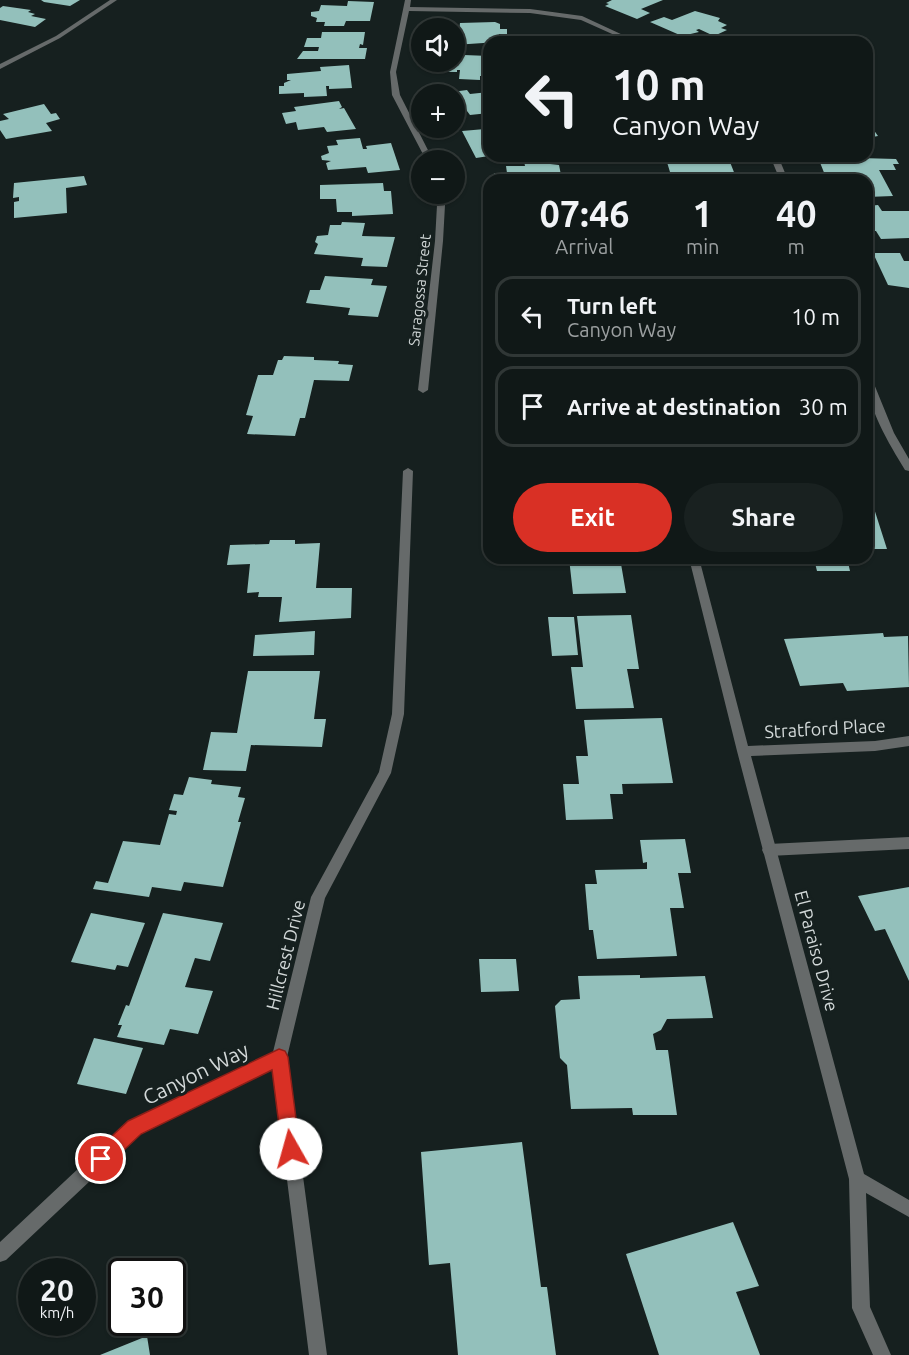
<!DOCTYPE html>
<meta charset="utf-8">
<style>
body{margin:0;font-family:Ubuntu,sans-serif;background:#192120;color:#f1f3f6;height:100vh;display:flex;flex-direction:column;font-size:22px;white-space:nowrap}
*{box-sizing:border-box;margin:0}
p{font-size:20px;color:#9ca0a1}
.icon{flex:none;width:33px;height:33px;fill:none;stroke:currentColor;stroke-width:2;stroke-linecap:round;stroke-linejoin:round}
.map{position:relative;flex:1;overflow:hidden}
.drawer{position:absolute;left:483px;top:174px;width:390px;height:390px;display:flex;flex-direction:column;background:#101817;border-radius:18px;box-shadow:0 2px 4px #0004,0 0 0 2px #303736}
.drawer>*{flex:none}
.banner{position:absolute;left:483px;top:36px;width:390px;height:126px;border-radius:18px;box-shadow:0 2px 4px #0004,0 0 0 2px #303736;background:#101817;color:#f1f3f6;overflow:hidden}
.buttons{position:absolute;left:411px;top:18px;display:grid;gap:12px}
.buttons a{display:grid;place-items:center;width:54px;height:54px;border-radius:50%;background:#101817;box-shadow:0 2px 4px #0004,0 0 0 2px #303736;font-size:30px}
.speed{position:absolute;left:18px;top:1258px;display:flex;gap:12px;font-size:30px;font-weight:700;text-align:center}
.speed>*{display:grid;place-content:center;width:78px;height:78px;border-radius:50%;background:#101817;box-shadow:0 2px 4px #0004,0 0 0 2px #303736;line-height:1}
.speed small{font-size:15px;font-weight:400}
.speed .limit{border:3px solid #111;border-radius:9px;background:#fff;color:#111}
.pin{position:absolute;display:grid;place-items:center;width:51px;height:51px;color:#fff;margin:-26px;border:3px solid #fff;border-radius:50%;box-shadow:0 2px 6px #0007}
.me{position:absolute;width:66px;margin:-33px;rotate:353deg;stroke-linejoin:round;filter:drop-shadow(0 0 4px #0008)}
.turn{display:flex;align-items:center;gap:21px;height:126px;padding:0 30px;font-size:27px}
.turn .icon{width:78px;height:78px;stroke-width:2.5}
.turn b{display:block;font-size:42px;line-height:51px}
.eta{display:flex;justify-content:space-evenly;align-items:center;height:102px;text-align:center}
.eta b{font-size:36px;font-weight:600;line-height:42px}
.cta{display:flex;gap:12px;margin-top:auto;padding:12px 30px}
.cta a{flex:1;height:69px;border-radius:36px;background:#d93025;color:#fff;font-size:24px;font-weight:600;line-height:69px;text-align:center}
.cta a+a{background:#192120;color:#f1f3f6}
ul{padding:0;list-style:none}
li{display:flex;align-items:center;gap:18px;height:81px;margin:0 12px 9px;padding:0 18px;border:3px solid #303736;border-radius:18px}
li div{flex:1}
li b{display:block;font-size:22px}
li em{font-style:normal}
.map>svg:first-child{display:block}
.building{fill:#93c0bb}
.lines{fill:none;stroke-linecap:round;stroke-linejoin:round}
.lane{fill:#666a6a;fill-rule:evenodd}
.street{fill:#666a6a;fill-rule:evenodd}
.route{fill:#d93025;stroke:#8d1f18;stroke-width:1.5}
.labels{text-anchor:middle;stroke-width:6;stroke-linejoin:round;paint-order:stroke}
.far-street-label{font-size:15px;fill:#d2d8d8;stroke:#16201f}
.street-label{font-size:18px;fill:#d2d8d8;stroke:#16201f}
.near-street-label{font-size:21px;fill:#d2d8d8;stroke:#16201f}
</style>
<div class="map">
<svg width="909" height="1355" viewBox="0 0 909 1355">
<rect width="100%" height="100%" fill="#16201f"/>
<path class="building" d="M41 0H80L70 6 44 2Z
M612 0H663L641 9 650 13 637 19 605 6 609 4 606 3Z
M348 1 374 2 370 21H346L344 26H324L325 22H316L317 18 311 16V12L319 11 321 5 347 6Z
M3 6 31 10 28 12 35 14 31 16 46 19 35 27 0 20V8Z
M695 11 720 18 718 21 727 25 721 28 727 30 714 36 699 29 696 30 699 32 682 36 650 22 664 17 672 20Z
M495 22 500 24V29H507V34H499L498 42 454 45V32H459L460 23Z
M322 32H365L363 45 360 44 359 48H367L365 59H297L303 51H318L319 47H304L307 38H321Z
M768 34 782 42H729L751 35 756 38Z
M454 50 465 51 464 55 489 56V76H480V80L459 79 460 70H457V72H434L436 62H454Z
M349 65 352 88 329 89V86H326L327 96 304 97V93L279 94V86H284V83L291 80H287V74L321 71 320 67Z
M467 90 470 94 489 92V113L470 115 467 111 455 112 454 94 444 93Z
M339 101 342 107 339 109 344 108 356 129 327 132 324 127 298 130 296 122 286 124 282 113 296 111 294 107Z
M44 104 51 114 56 113 60 119 46 123 52 131 6 139 0 130V121L9 119 3 114Z
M867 116 874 123H871L873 129 878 136 867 138Z
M485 129 489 132V156L476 158 462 131Z
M360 138 363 149H367L366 146 391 143 400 170 368 173 366 167 328 170 326 163 331 161 322 160 321 156 329 153 327 146 338 145 336 140Z
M675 156H721L723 162H730L737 180H683L680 172H670L666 159H676Z
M824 157 896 159 899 164H893L896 170H879L893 196 867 197V180H836L834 175H825L819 160H825Z
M524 161 559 165 562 180H496L494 173H507L506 166H525Z
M84 176 87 185 66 188 67 213 14 218V202L19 201V197L13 198 14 183Z
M383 183 384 191H391L393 214 352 216V212H337L336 199H320V185Z
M878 205 882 211H909V238L881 239 876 231H867V206Z
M342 222 365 223 362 236 395 237 387 267 361 266 363 258 314 254 318 244 315 242 317 236 328 235 330 225H341Z
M873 253H900L904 261H909V288L888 285Z
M325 276 373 279 371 285 387 286 378 317 348 315 350 308 306 303 310 290H320Z
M487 303H489V338H485Z
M284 356 314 357V360L339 361 338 364 353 365 349 381 314 380 305 418H300L295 436 247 434 253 416 246 415 258 375H273L278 360H282Z
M867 499H871L887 549H867Z
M270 540H295V544L320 543 316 588H352L351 618 279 622 282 597H258L259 592 247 593 250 564 227 565 230 545 269 544Z
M569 558H620L626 593 573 594Z
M798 558H847L850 571H817L815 563H799Z
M631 615 639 669H627L634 708 576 709 571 667H583L577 616Z
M548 617H574L578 655 552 656Z
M315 631 314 655 253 656 255 635Z
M883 633 884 637 908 636 909 687 847 691 843 683 800 686 784 639Z
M248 671H320L314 719H326L322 747 251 745 246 771 203 770 211 732 237 733Z
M662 718 673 783 622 784 623 794H610L613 819 566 820 563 784H579L576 756H588L584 720Z
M189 777 212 780 211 784 241 787 238 797 245 798 238 822H241L223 887 184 882 181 891 152 887 149 897 93 889 96 881 108 883 123 841 160 845 169 814 176 815 177 811 169 810 174 794 183 795Z
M685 839 691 873H678L684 908H670L677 956 597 959 593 930H589L585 884H597L595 870 647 869V862L643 863 640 840Z
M909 887V981L885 929 875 931 858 896Z
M91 913 145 923 128 967 117 965 115 970 71 962Z
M163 913 223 923 210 961 195 958 185 987 213 991 198 1034 170 1029 164 1045 117 1037 122 1025H118L126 1005 129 1006Z
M479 959H516L519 991 481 992Z
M640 975V978L705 976 713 1018 667 1019 661 1030 653 1034 656 1050H668L677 1115H633L632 1108 571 1109 567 1065 560 1058 555 1006 561 1000 580 999 578 976Z
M94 1038 143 1048 126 1094 77 1084Z
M522 1142 541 1287H547L556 1355H458L450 1263 429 1265 421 1152Z
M733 1222 759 1286 736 1292 760 1355H659L626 1254Z
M147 1336 150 1355H100Z"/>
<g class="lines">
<path class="lane" d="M909 837V849L769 856 764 854 762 850 764 846 769 844Z"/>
<path class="street" d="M110 0H117L60 38 0 69V64L56 36Z
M405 0H411L410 7 530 9 582 16 638 42H630L581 20 530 13 409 11 396 72 400 95 433 160H426L392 95 390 72Z
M770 156H778L788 180H780Z
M434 194H442L445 205 443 241 428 390 423 393 418 390 435 241 437 205Z
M867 376 872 379 894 433 909 459V471L905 470C889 443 867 409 867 376Z
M408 468 413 471 404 714 391 773 325 898 287 1057 327 1355H309L273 1068 141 1133 6 1260 0 1262V1242L129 1121 273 1052 311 897 379 772 392 714 403 471Z
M689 558H699L748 746 875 741 909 736V746L875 751 751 756 864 1174 909 1200V1217L866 1193 870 1307 891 1355H873L852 1308 849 1179 737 751Z"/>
</g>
<path class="route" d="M279 1049 285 1051 288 1057 300 1149 298 1155 291 1158 285 1155 282 1149 272 1070 141 1134 108 1165 101 1168 95 1165 92 1159 95 1152 128 1121Z"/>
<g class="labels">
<g class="far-street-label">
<text transform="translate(420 290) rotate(-84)" y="5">Saragossa Street</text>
</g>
<g class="street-label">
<text transform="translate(825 729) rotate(-3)" y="6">Stratford Place</text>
<text transform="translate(816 951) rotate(75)" y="6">El Paraiso Drive</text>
<text transform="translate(286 955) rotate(-76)" y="6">Hillcrest Drive</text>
</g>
<g class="near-street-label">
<text transform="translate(196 1074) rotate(-26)" y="7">Canyon Way</text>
</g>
</g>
</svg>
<div class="buttons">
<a><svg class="icon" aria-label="sound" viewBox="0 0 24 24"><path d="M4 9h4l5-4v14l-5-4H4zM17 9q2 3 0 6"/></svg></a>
<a>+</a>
<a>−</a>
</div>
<div class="speed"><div>20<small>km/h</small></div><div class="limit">30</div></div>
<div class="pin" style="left:101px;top:1159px;background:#d93025"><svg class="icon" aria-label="arrive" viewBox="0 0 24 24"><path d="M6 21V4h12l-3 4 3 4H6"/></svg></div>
<svg class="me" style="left:291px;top:1149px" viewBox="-20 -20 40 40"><circle r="19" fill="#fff"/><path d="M0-13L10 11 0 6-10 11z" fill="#d93025"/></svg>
<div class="banner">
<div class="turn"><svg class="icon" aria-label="left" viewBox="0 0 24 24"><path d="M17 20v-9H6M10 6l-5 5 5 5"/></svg><div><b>10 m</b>Canyon Way</div></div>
</div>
<section class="drawer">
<div class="eta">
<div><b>07:46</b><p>Arrival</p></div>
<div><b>1</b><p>min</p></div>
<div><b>40</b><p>m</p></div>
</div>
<ul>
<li><svg class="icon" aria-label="left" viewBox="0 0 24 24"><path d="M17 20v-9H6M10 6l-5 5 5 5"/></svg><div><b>Turn left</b><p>Canyon Way</p></div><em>10 m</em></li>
<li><svg class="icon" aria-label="arrive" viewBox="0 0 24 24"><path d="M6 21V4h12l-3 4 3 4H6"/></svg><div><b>Arrive at destination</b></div><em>30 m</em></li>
</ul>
<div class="cta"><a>Exit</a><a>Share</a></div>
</section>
</div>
